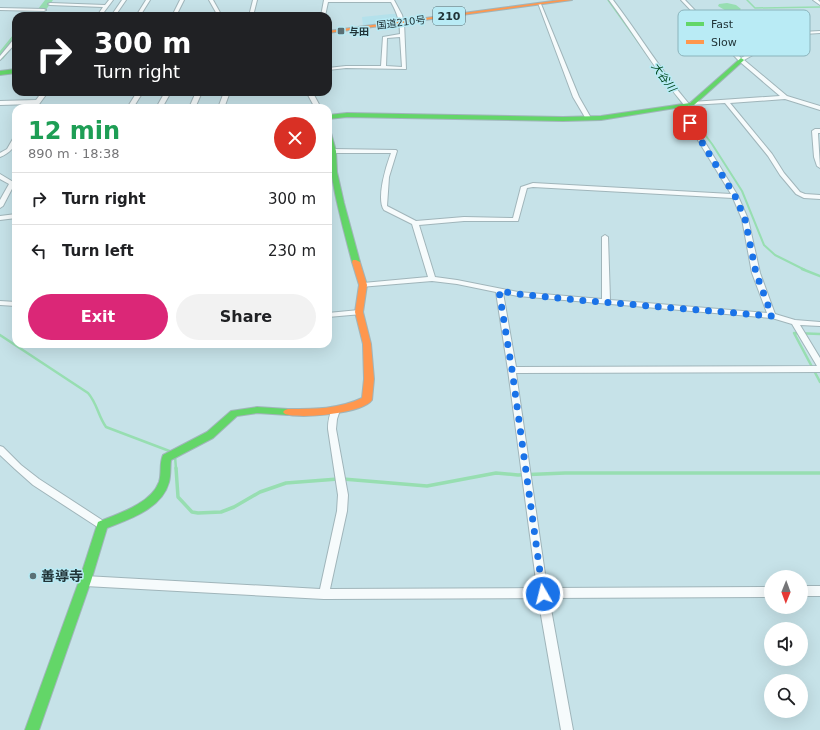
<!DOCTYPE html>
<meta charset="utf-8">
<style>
body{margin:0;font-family:"DejaVu Sans","Noto Sans JP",sans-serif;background:#f2f2f2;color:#202124;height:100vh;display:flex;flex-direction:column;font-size:15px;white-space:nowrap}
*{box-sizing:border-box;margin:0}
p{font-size:13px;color:#757577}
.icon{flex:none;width:22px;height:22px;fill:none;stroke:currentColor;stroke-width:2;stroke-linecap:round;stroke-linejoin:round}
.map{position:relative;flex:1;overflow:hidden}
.drawer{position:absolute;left:12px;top:104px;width:320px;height:244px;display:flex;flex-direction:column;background:#fff;border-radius:12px;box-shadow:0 4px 16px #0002}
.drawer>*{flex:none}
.top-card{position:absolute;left:12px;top:12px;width:320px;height:84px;border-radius:12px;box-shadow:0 4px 16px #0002;background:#202124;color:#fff;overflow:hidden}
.needle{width:26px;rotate:181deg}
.buttons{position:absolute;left:764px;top:570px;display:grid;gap:8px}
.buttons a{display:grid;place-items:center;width:44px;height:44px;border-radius:50%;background:#fff;box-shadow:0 4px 16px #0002;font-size:20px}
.pin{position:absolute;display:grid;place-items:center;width:34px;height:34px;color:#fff;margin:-17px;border-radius:8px;box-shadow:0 2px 6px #0006}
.me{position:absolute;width:44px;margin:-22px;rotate:352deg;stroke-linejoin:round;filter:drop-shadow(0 0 3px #0008)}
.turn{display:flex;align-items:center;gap:14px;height:84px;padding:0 16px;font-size:18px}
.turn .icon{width:52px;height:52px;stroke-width:2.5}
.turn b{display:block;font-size:28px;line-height:34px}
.round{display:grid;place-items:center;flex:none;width:42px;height:42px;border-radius:21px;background:#f2f2f2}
.head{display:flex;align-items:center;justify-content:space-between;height:68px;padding:0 16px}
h1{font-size:24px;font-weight:700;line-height:30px;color:#1e9e55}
.primary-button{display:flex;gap:8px;margin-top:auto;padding:8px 16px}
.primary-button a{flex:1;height:46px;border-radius:24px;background:#db2777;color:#fff;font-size:16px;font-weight:700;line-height:46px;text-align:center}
.primary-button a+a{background:#f2f2f2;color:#202124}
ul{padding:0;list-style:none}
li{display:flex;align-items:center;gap:12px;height:52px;padding:0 16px;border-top:1px solid #e0e0e0}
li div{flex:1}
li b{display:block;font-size:15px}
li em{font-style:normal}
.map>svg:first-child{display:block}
.built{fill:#b4e1eb}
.water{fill:#97deb1}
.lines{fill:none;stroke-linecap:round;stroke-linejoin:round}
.stream-far3{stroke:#97deb1;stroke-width:1.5}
.stream-far2{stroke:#97deb1;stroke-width:2}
.stream-far1{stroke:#97deb1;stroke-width:2.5}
.stream{stroke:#97deb1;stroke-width:3.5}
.river{fill:#97deb1;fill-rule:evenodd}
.street-casing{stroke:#a0b5ba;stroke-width:2}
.fast-casing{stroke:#a0b5ba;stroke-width:2}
.slow-casing{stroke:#a0b5ba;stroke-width:2}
.street{fill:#f6fbfc;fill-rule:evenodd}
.fast{fill:#63d668;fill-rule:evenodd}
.slow{fill:#ff974d;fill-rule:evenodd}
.route{stroke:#1a73e8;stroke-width:7;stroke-dasharray:0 12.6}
.poi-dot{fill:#5b7176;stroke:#b9ebf5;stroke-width:1.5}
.labels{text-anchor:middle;stroke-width:3;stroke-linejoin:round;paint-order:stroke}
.far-street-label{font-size:10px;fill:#213438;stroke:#b9ebf5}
.far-poi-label{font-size:10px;font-weight:bold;fill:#213438;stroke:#b9ebf5;text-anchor:start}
.shield{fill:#b9ebf5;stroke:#4f6b71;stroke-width:1}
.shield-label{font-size:11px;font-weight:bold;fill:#213438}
.far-water-label{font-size:11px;font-style:italic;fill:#034b22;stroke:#b9ebf5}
.near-poi-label{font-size:14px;font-weight:bold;fill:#213438;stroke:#b9ebf5;text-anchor:start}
.key{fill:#b9ebf5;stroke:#8bb4bc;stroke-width:1}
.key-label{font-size:11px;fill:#213438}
</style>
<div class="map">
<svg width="820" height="730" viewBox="0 0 820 730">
<rect width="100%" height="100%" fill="#c6e2e8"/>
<path class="built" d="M391 14H397L400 21 363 26 362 17Z"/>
<path class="water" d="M727 3 736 5 741 9 738 12H728L718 6 719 4Z"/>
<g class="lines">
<path class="stream-far3" d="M608 0 692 117
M747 0 755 8 820 7"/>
<path class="stream-far2" d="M691 116 712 144 742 191 764 245 775 255 805 270"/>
<path class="stream-far1" d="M802 269 820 276
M820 334 794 333 820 382
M0 335 88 393C97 403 98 416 106 427L172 452
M175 456 176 469"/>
<path class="stream" d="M176 468 178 497 192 512 198 513 221 512 234 507 260 492 286 483 338 479
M343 479 427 486 496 473 518 475 565 473H820"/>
<path class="river" d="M45 0H53L45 11H39L38 9Z
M16 34V43L3 59 0 60V51L13 35Z"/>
<g class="street-casing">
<path id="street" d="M109 0H113L101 16H97L103 7 50 5 48 4 50 3 105 5Z
M122 0H126L115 16H111Z
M146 0H150L140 16H136Z
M180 0H184L176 16H172Z
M209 0H213L222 16H218Z
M253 0H257L253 16H249Z
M324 0H394L402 15 404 22 406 69 346 68 328 70V68L346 66H381L383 37 400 34C400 21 397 13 391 2H328L325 16H321ZM400 37 402 67 386 66 387 38Z
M609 0H613C639 34 661 71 689 104V106H685C657 73 635 35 609 0Z
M681 0H685L741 58 785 33 820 31V33L788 35 744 60 787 96 820 106V110L785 99 730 103 772 154 784 173 800 192 805 194 820 195V199L804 198 796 194 780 175 768 156 725 103 690 105V103L692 102 780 96 739 61Z
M813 0H818L820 2V5Z
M538 3 541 4 579 97 591 118 590 119H586L573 97Z
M0 8 44 9 46 10 44 11 0 10Z
M14 39H16V43L0 60V56Z
M42 92H48L37 107H33L32 106 34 104 0 105V101L36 100Z
M137 92H143L133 108H127Z
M165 92H171L162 108H156Z
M196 92H202L195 108H189Z
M224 92H230L224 108H218Z
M308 92H314V95L321 108H315L308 95Z
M678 105 685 110 738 196 748 219 760 273 775 314 795 320 820 322V326L800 325 820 358V372L516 373 547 588 771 587V597L549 598 573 730H561L538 598 324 599 85 586 81 584 80 581 81 578 85 576 320 589 337 511 338 495 328 429C328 421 329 415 333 408H339L340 410 337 419 336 429 348 495 347 511 330 589 537 588 508 370 496 292 457 284 432 281 360 287 359 285 363 283 428 277 412 224 384 210C376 199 386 166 391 153H333L330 151 333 149 396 150 397 151 389 177 387 206 416 221 464 217 513 218 521 187 533 183 731 194 680 111 675 107ZM533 187 733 198 742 219 752 273 767 313 610 300 608 237 605 235 602 237V299L518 292 457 280 435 277 419 225 464 221H518L527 188ZM503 293 518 296 772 318 792 324 817 366 516 367Z
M815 129H820V133H818L820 168 817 166 814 157 812 131Z
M16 136C16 147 10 153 0 157V153L7 149 14 137Z
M0 174 15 183 3 206 0 208V200L9 184 0 179Z
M16 214V218L0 220V216Z
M0 301 16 302V306L0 305Z
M359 310H362L363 312 362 314 328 317V313Z
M0 446 3 447 21 465 39 479 105 522 107 525 105 528 102 529 99 528 33 485 15 469 0 455Z
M801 586H820V596H801Z"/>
</g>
<g class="fast-casing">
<path id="fast" d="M741 58 744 60 743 61 694 105 601 120 563 121 347 117 328 119V115L347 113 563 117 601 116 690 103Z
M16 69V73L0 75V71Z
M328 131 331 133 336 151 337 172 344 203 360 262 356 264 352 262C341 219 328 176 328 131Z
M257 407 288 409 291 410 293 412 291 414 288 415 257 413 237 416 213 438 171 460C170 467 171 475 169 482 162 509 129 519 107 528L91 581 39 730H25L79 581 98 522C117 514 151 504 159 482 162 473 159 464 163 455L207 432 231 411Z"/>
</g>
<g class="slow-casing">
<path id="slow" d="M560 0H572L328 33V31Z
M353 260H356L360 262 367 285 363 312 371 344 374 379 372 400C362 414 300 419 285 414L283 412 285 410 288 409C314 409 339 409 362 398L364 379 363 344 355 312 359 285 352 262Z"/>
</g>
<use href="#street" class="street"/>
<use href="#fast" class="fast"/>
<use href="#slow" class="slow"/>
</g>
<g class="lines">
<path class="route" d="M543 594 512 370 499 291 518 294 589 301 772 316 756 273 745 219 735 196 690 123"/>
</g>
<g class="poi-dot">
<rect x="337" y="27" width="8" height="8" rx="2"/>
<circle cx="33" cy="576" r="4"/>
</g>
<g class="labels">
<g class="far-street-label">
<text transform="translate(401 22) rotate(-7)" y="4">国道210号</text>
</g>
<g class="far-poi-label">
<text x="349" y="35">与田</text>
</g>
<rect class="shield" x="433" y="7" width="32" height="18" rx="3"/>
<g class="shield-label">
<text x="449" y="20">210</text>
</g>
<g class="far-water-label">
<text transform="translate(664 77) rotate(54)" y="4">大谷川</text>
</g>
<g class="near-poi-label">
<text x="41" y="581">善導寺</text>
</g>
</g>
<rect x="678" y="10" width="132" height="46" rx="6" class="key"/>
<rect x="686" y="22" width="18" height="4" fill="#63d668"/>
<rect x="686" y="40" width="18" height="4" fill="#ff974d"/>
<g class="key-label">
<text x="711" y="28">Fast</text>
<text x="711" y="46">Slow</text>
</g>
</svg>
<div class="buttons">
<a><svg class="needle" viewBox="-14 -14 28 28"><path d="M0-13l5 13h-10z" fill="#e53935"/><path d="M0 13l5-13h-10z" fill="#757577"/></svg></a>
<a><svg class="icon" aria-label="sound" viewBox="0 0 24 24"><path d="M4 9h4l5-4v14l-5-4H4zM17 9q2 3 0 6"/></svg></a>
<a><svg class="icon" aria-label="search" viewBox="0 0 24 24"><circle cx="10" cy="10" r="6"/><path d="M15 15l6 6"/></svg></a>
</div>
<div class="pin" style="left:690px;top:123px;background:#d93025"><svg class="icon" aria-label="arrive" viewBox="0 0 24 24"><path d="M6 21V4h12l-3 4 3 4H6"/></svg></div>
<svg class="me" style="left:543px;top:594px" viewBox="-20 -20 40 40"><circle r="17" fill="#1a73e8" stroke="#fff" stroke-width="3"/><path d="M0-11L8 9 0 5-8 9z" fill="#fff"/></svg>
<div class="top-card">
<div class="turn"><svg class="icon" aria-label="right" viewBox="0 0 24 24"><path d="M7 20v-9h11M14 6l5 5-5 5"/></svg><div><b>300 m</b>Turn right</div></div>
</div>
<section class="drawer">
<div class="head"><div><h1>12 min</h1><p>890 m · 18:38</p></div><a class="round" style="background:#d93025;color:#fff"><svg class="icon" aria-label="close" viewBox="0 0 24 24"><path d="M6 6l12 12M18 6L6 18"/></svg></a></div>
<ul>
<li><svg class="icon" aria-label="right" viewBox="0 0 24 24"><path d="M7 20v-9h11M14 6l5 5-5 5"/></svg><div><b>Turn right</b></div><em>300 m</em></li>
<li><svg class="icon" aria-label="left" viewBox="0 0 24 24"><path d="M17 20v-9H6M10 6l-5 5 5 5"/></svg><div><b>Turn left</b></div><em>230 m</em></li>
</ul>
<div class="primary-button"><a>Exit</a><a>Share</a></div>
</section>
</div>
